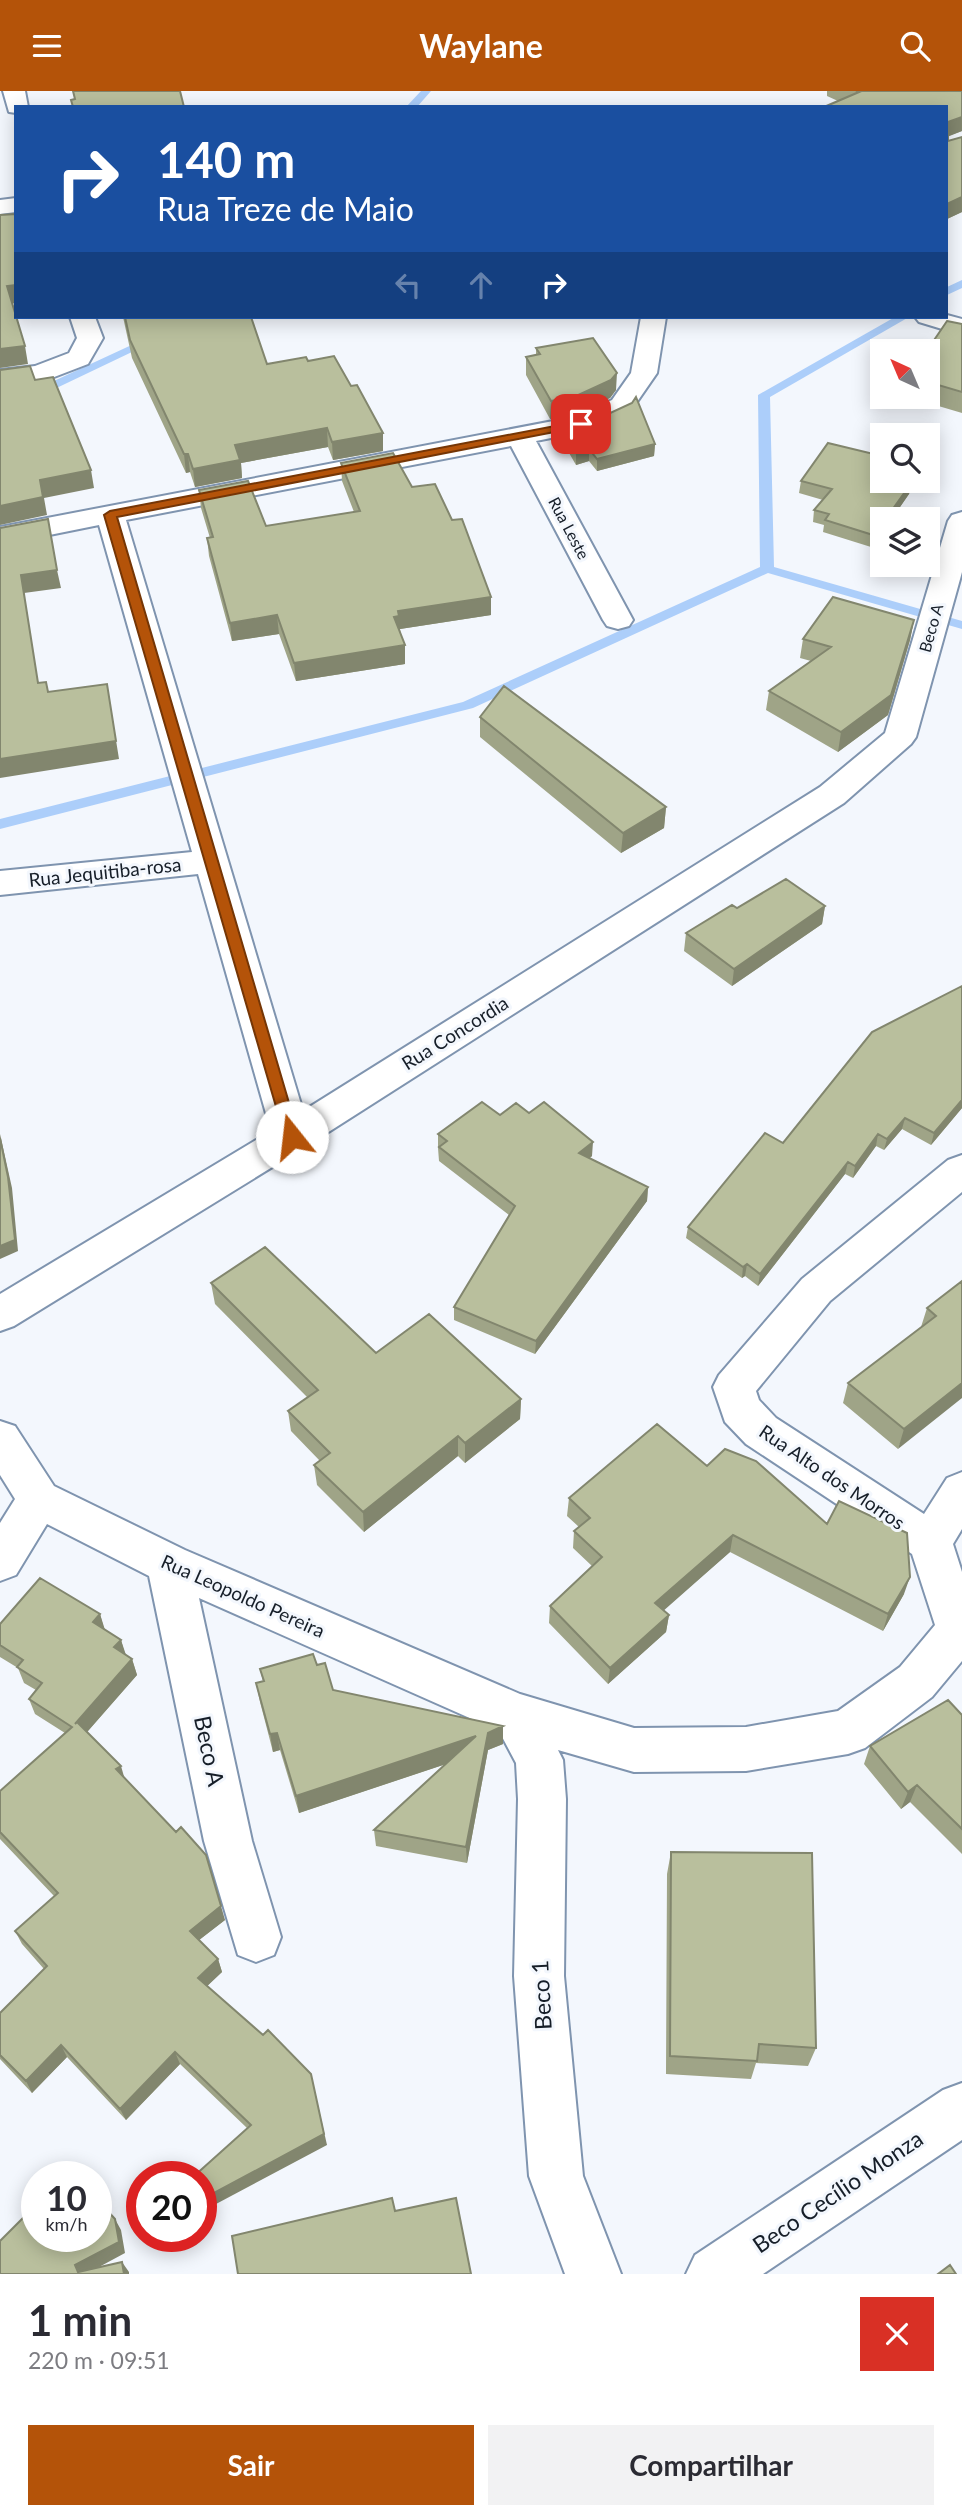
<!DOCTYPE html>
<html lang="pt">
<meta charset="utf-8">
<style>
body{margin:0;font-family:Lato,sans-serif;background:#f2f2f3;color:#2b2b33;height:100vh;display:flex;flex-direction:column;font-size:26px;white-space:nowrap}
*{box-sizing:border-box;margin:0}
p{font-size:23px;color:#7c7c81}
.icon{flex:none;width:38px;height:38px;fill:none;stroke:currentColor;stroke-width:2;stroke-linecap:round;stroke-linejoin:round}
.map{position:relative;height:2183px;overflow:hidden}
.sheet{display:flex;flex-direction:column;background:#fff;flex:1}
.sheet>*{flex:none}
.top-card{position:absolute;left:14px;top:14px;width:934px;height:214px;border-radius:0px;box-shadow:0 4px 18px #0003;background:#1a4fa0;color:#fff;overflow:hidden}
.needle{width:46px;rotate:316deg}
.tools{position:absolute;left:870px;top:248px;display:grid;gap:14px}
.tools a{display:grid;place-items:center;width:70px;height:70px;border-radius:0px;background:#fff;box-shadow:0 4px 18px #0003;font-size:35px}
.speed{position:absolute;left:21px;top:2070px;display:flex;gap:14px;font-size:35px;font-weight:700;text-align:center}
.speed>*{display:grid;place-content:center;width:91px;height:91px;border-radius:50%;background:#fff;box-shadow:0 4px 18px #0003;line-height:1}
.speed small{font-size:18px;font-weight:400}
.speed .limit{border:10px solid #d22;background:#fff;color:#111}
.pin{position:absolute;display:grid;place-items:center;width:60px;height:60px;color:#fff;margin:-30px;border-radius:14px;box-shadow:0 4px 10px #0006}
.me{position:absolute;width:77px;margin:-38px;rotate:344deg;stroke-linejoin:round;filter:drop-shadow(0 0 5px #0008)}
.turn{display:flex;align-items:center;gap:24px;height:147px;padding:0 28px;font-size:32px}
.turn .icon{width:91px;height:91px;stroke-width:2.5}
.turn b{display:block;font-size:49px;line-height:60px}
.lanes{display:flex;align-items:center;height:66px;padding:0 28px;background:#0003;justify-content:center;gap:35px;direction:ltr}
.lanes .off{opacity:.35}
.round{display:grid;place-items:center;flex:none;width:74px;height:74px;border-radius:0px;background:#f2f2f3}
.summary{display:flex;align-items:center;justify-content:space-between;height:119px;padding:0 28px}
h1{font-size:42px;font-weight:700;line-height:52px}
.button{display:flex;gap:14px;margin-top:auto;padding:14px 28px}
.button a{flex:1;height:80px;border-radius:0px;background:#b45309;color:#fff;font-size:28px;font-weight:700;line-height:80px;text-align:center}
.button a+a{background:#f2f2f3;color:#2b2b33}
header{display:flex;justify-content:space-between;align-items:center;height:91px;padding:0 28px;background:#b45309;color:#fff;font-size:32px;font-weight:700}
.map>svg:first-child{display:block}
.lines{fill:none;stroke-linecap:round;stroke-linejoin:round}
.stream{fill:#accefa;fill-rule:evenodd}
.minor-casing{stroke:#7f94af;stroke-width:4}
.minor{fill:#fff;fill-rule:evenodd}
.wall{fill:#9fa487}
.shaded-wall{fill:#82866e}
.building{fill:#b9bf9d;stroke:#82866e;stroke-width:2}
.route{fill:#b45309;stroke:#753606;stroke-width:2}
.labels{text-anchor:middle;stroke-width:6;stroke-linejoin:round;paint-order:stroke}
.far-street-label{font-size:16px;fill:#161e28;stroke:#f3f7fd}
.street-label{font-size:19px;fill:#161e28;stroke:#f3f7fd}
.near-street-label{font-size:23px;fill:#161e28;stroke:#f3f7fd}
</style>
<header><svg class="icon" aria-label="menu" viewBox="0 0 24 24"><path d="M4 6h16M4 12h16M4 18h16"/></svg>Waylane<svg class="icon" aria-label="search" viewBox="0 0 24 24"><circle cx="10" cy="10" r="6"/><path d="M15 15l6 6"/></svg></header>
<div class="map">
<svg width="962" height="2183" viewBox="0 0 962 2183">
<rect width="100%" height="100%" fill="#f3f7fd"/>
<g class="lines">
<path class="stream" d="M421 0H431L417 16H406Z
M962 189V197L947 204V196Z
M895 226H909L770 306 774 476 962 530V538L768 482 473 617 0 738V728L463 611 760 476 758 304Z
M151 245 157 248 155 250 0 324V315Z"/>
<g class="minor-casing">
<path id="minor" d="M3 0H25L28 16H16V22L9 21Z
M16 107V121L0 123V109Z
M947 224 962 228V244L919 231 915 226H947Z
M70 226H95L103 247 88 273 49 288 0 295V279L35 275 69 262 77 247Z
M641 226H666L657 282 630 321 591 339 536 350 633 529 629 535 618 538 607 535 603 529 511 355 126 429 303 1020 820 696 885 642 948 430 952 424 962 421V481L916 646 911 653 844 712 305 1056 14 1235 0 1240V1203L271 1040 198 783 0 804V780L192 761 99 434 0 454V436L574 326 612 309 631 282Z
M962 1064V1101L830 1210 756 1300 759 1309 776 1327 924 1423 947 1387 962 1381V1438L953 1453 962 1481V1570L932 1606 865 1657 848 1663 746 1680 634 1681 558 1659 563 1669 566 1708 564 1885 583 2085 621 2183H565L529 2085 514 1885 518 1708 516 1672 499 1640 199 1507 252 1750 281 1846 274 1864 256 1871 238 1864 204 1750 149 1485 47 1433 16 1484 0 1490V1432L15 1408 0 1384V1330L15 1335 54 1395 185 1459 520 1603 634 1637 746 1636 838 1620 900 1576 935 1534 912 1463 746 1353 725 1331 713 1296 719 1284 802 1188 948 1069Z
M962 1992V2049L763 2183H686L695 2164 943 1999Z"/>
</g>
<use href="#minor" class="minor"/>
</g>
<path class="wall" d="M827 0H962V40L948 45V50L962 46V121L947 128V16L838 10 827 5Z
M123 226H251L267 273 308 270 351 295 383 342V360L333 369 328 356 241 372 242 387 195 396 190 381 186 382 132 267Z
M962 233V322L908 306H928V261Z
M536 257 616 299 610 307 573 323 550 328 526 284V266L536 264Z
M562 336 655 353 654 365 597 380 589 370 576 374 561 348Z
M341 372 412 396 452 429 491 506V524L400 538 405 573 296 590 279 543 232 550 209 465 207 447H210L201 417 199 399 266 435 354 421 342 390Z
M801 390H916L911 397 909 403 891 429H882V442L871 456 823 441 824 434 813 431 814 419 823 409 799 402Z
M914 529 910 549 888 624 838 661 766 619 769 600 811 570 800 567 803 548Z
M480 626 666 716 664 737 621 762 480 646Z
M825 815 822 833 732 895 684 860 686 842 737 817Z
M872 941 962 1017 931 1054 902 1038 884 1059 876 1055 853 1087 845 1083 758 1195 745 1185 742 1187 686 1147 688 1136 783 1052Z
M529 1022 592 1065 590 1067 648 1096 647 1110 535 1263 454 1229V1216L509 1124 439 1070 438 1057V1043L500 1024Z
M962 1190 898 1358 843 1312 848 1292 921 1236 927 1217Z
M211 1192 376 1262 521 1308 520 1328 465 1372 458 1365 364 1441 317 1394 314 1374 320 1370 291 1340 288 1320 307 1306 215 1213Z
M707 1375 904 1503 883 1540 730 1461 663 1519 669 1524 666 1541 608 1593 549 1532 550 1515 592 1475 573 1457 574 1440 579 1436 567 1425 569 1407Z
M100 1523 104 1538 121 1549 125 1564 132 1568 137 1584 87 1641 125 1687 225 1829 199 1849 218 1868 222 1881 207 1895 327 2054 247 2037 180 1973 126 2029 67 1966 32 2002 0 1968V1922L44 1878 22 1853 15 1840 54 1805 0 1748V1700L65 1642 35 1623 29 1608 36 1599 24 1592 18 1577 0 1566V1533Z
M317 1574 333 1599 503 1635V1653L488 1659 467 1772 376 1755 374 1739 446 1673 299 1722 280 1659 273 1661 260 1611 256 1592 263 1591 260 1578Z
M962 1624V1763L910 1711 901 1718 864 1673 870 1655Z
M671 1761 816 1957 808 1975 756 1972 751 1988 666 1983 667 1783Z"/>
<path class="shaded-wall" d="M962 26V40L947 46 948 31Z
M962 106V121L947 128V113Z
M16 194V212L10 213 7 195Z
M25 255 28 273 0 277V258Z
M617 282 616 299 610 307 573 323 550 328 551 310Z
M327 337 328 356 241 372 242 387 195 396 193 378 235 354Z
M383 342V360L333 369 332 351Z
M655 353 654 365 597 380V368Z
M589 358V370L576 374V362Z
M184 363H188L190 381 186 382Z
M91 379 94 397 44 407 47 424 0 434V415L40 389Z
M908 390H916L911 397 909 403 891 429H885Z
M882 432V442L871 456 873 444Z
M57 479 61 497 24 502 42 611 21 484Z
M491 506V524L400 538V543L394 526 398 520Z
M277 524 279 543 232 550 230 532Z
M914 529 910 549 888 624 838 661 841 641Z
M405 554V573L296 590 294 572Z
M107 593 119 668 0 687V668Z
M666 716 664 737 621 762 623 742Z
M825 815 822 833 732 895 734 878Z
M962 1009V1017L931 1054 934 1042Z
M905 1027 902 1038 884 1059 887 1048Z
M0 1043 12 1097 18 1160 0 1168Z
M878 1043 876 1055 853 1087 855 1075Z
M593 1051 592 1065 578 1075 579 1062Z
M848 1071 845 1083 758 1195 760 1183Z
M648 1096 647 1110 535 1263 536 1250Z
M747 1173 745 1185 742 1187 743 1176Z
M962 1292V1307L898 1358 904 1338Z
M521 1308 520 1328 465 1372V1352Z
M458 1345V1365L364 1441 363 1421Z
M733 1444 730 1461 653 1529 655 1512Z
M910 1486 904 1503 883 1540 888 1523Z
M100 1523 105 1539 93 1531Z
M669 1524 666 1541 608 1593 610 1577Z
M121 1549 126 1564 114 1556Z
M132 1568 137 1584 81 1648 75 1633Z
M503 1635V1653L488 1659 467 1772 466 1756 488 1642Z
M277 1642 280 1659 273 1661 270 1643Z
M476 1645V1663L299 1722 296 1705Z
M121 1675 125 1689 116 1678Z
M917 1694 910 1711 901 1718 908 1701Z
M221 1815 225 1829 194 1853 190 1840Z
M218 1868 222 1881 202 1900 198 1887Z
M61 1954 67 1966 32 2002 26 1990Z
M175 1961 180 1973 126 2029 120 2018Z
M311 1983 327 2054 201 2121V2109Z
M115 2128 121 2139 125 2162 86 2183H80L75 2174Z
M122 2171 129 2181V2183H124Z"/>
<path class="building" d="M73 0H180L184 16H73L71 9 75 8Z
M856 0H962V26L948 31V50L962 46V106L947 113V16H824L859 1Z
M16 123V194L7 195 25 255 0 258V124Z
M125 226H251L267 273 306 266 308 270 334 265 351 295 357 294 383 342 332 351 327 337 235 354 240 369 193 378 188 363H184L130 249Z
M947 230 962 233V301L928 291V261H926Z
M593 247 617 282 611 289 574 306 551 310 526 266 540 263 536 257Z
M30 275 35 289 53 286 91 379 40 389 43 406 0 415V279Z
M636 306 655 353 597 368 589 358 576 362 562 336 593 330 632 312Z
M828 352 882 365V390H908L912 391 885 429H882V432L873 444 825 429 829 423 814 419 832 398 801 390Z
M393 362 412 396 435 393 452 429 462 428 491 506 398 520 399 525 394 526 405 554 294 572 277 524 230 532 207 447 213 446 199 399 248 390 266 435 360 420 341 372Z
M48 428 57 479 21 484 38 592 46 591 48 601 107 593 116 650 0 668V437Z
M833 506 914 529 891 604 841 641 769 600 831 556 803 548Z
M504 595 666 716 623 742 480 626Z
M786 788 825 815 734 878 686 842 732 814 737 817Z
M962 895V1009L934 1042 905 1027 887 1048 878 1043 855 1075 848 1071 760 1183 747 1173 743 1176 688 1136 765 1042 783 1052 872 941Z
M482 1011 500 1024 516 1012 529 1022 544 1011 593 1051 579 1062 648 1096 536 1250 454 1216 515 1115 439 1056 447 1050 438 1043Z
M0 1047 8 1086 15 1149 0 1155Z
M265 1156 376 1262 429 1223 521 1308 465 1352 458 1345 363 1421 314 1374 330 1362 288 1320 318 1299 211 1192Z
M962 1190V1292L904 1338 848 1292 936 1225 927 1217Z
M657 1333 707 1375 725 1358 756 1370 827 1433 839 1410 907 1442 910 1486 888 1523 733 1444 655 1512 669 1524 610 1577 550 1515 602 1466 574 1440 590 1427 569 1407Z
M40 1487 100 1523 93 1531 121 1549 114 1556 132 1568 75 1633 77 1631 121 1675 116 1678 176 1741 181 1736 206 1764 221 1815 190 1840 218 1868 198 1887 263 1944 268 1939 311 1983 324 2043 201 2109V2086H193L251 2034 175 1961 120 2018 61 1954 26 1990 0 1964V1922L47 1875 15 1840 58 1802 0 1741V1700L72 1636 29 1608 42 1592 17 1576 23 1569 0 1554V1533Z
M313 1563 317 1574 325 1572 333 1599 503 1635 488 1642 466 1756 374 1739 476 1645 296 1705 277 1642 270 1643 256 1592 264 1590 260 1578Z
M948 1609 962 1624V1738L917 1694 908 1701 870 1655Z
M671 1761 812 1762 816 1957 759 1953 757 1970 670 1965Z
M73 2081 78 2086H67Z
M96 2107 115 2128 119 2151 75 2174 78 2181 122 2171 124 2183H0V2150L37 2113V2146H96Z
M392 2107 395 2120 456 2107 471 2183H238L232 2145Z
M950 2174 956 2183H938Z"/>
<path class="route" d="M581 330 587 333 585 335 117 426 299 1046 297 1050H286L104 424 110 420Z"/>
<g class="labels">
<g class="far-street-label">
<text transform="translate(569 437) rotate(62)" y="6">Rua Leste</text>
<text transform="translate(931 537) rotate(-74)" y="6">Beco A</text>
</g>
<g class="street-label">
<text transform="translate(105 781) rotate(-6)" y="7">Rua Jequitiba-rosa</text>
<text transform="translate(455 942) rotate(-32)" y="7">Rua Concordia</text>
<text transform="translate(832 1386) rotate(34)" y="7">Rua Alto dos Morros</text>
<text transform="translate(243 1505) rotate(24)" y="7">Rua Leopoldo Pereira</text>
</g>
<g class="near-street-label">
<text transform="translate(209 1660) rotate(78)" y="8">Beco A</text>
<text transform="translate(542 1904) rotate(-93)" y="8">Beco 1</text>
<text transform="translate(838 2101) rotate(-34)" y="8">Beco Cecílio Monza</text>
</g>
</g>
</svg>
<div class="tools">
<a><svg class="needle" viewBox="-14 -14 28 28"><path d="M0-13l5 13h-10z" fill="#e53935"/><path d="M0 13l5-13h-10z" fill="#7c7c81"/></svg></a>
<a><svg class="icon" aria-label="search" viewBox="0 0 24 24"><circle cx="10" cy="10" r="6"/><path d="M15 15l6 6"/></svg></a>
<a><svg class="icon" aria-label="layers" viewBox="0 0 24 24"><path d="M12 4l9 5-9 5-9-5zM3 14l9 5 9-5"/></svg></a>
</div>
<div class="speed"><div>10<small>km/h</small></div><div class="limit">20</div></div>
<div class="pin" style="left:581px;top:333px;background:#d93025"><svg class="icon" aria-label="arrive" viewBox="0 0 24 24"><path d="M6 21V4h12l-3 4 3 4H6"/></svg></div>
<svg class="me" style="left:292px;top:1046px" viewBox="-20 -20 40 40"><circle r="19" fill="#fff"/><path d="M0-13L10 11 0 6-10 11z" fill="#b45309"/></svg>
<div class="top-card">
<div class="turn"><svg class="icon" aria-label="right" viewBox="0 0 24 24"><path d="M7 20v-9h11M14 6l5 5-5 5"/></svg><div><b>140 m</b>Rua Treze de Maio</div></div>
<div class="lanes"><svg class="icon off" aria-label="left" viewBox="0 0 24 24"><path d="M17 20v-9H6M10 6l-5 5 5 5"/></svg><svg class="icon off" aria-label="ahead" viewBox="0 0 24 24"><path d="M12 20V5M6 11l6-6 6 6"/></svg><svg class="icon" aria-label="right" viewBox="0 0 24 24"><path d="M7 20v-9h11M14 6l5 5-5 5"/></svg></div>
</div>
</div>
<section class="sheet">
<div class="summary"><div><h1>1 min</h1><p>220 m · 09:51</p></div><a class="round" style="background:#d93025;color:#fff"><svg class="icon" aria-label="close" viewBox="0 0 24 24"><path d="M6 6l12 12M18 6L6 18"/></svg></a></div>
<div class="button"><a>Sair</a><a>Compartilhar</a></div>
</section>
